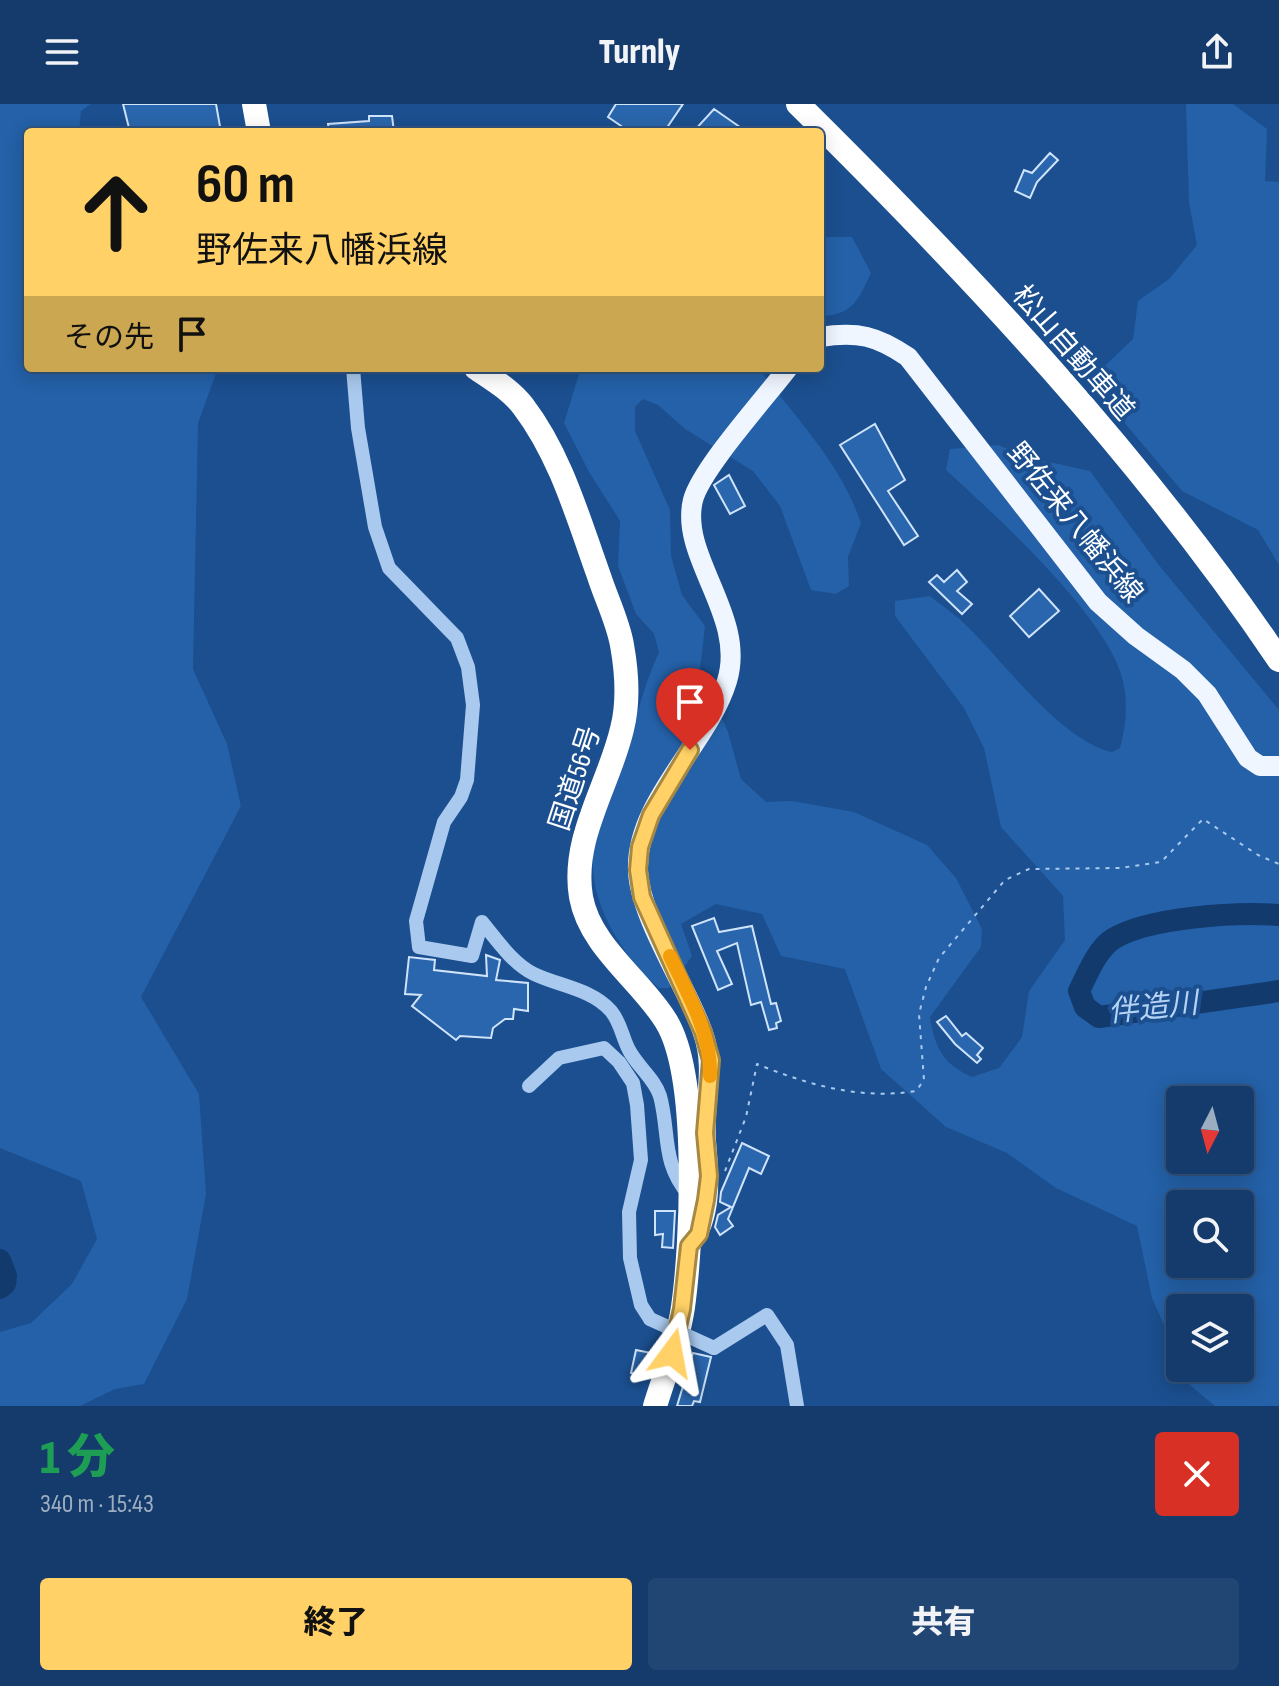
<!DOCTYPE html>
<html lang="ja">
<meta charset="utf-8">
<style>
body{margin:0;font-family:"Sofia Sans Condensed","Noto Sans JP",sans-serif;background:#214673;color:#f1f3f6;height:100vh;display:flex;flex-direction:column;font-size:30px;white-space:nowrap}
*{box-sizing:border-box;margin:0}
p{font-size:26px;color:#9dadc1}
.icon{flex:none;width:44px;height:44px;fill:none;stroke:currentColor;stroke-width:2;stroke-linecap:round;stroke-linejoin:round}
.map{position:relative;height:1302px;overflow:hidden}
.details{display:flex;flex-direction:column;background:#143b6b;flex:1}
.details>*{flex:none}
.hud{position:absolute;left:24px;top:24px;width:800px;height:244px;border-radius:8px;box-shadow:0 4px 20px #0003,0 0 0 2px #33557e;background:#ffd166;color:#111;overflow:hidden}
.needle{width:52px;rotate:186deg}
.fabs{position:absolute;left:1166px;top:982px;display:grid;gap:16px}
.fabs a{display:grid;place-items:center;width:88px;height:88px;border-radius:8px;background:#143b6b;box-shadow:0 4px 20px #0003,0 0 0 2px #33557e;font-size:40px}
.pin{position:absolute;display:grid;place-items:center;width:68px;height:68px;color:#fff;margin:-82px -34px;border-radius:50% 50% 50% 0;rotate:-45deg;box-shadow:0 0 8px #0007}
.pin .icon{rotate:45deg}
.me{position:absolute;width:88px;margin:-44px;rotate:13deg;stroke-linejoin:round;filter:drop-shadow(0 0 6px #0008)}
.turn{display:flex;align-items:center;gap:28px;height:168px;padding:0 40px;font-size:36px}
.turn .icon{width:104px;height:104px;stroke-width:2.5}
.turn b{display:block;font-size:56px;line-height:68px}
.then{display:flex;align-items:center;height:76px;padding:0 40px;background:#0003;gap:16px;font-size:30px}
.round{display:grid;place-items:center;flex:none;width:84px;height:84px;border-radius:8px;background:#214673}
.headline{display:flex;align-items:center;justify-content:space-between;height:136px;padding:0 40px}
h1{font-size:48px;font-weight:800;line-height:60px;color:#1e9e55}
.primary-button{display:flex;gap:16px;margin-top:auto;padding:16px 40px}
.primary-button a{flex:1;height:92px;border-radius:8px;background:#ffd166;color:#111;font-size:32px;font-weight:800;line-height:92px;text-align:center}
.primary-button a+a{background:#214673;color:#f1f3f6}
header{display:flex;justify-content:space-between;align-items:center;height:104px;padding:0 40px;background:#143b6b;font-size:36px;font-weight:800}
.map>svg:first-child{display:block}
.green{fill:#2461a8;fill-rule:evenodd}
.lines{fill:none;stroke-linecap:round;stroke-linejoin:round}
.river{stroke:#123a6d;stroke-width:22}
.building{fill:#2a66ad;stroke:#cfe3fa;stroke-width:2}
.path{stroke:#a9c9ee;stroke-width:2;stroke-dasharray:4 6;stroke-linecap:butt}
.minor{stroke:#a9c9ee;stroke-width:14}
.major{stroke:#f0f6ff;stroke-width:20}
.highway{stroke:#fff;stroke-width:24}
.minor-bridge{stroke:#a9c9ee;stroke-width:14}
.route-casing{stroke:#a68842;stroke-width:20}
.route{stroke:#ffd166;stroke-width:14}
.slow{stroke:#f59e0b;stroke-width:14}
.labels{text-anchor:middle;stroke-width:8;stroke-linejoin:round;paint-order:stroke}
.street-label{font-size:28px;fill:#fff;stroke:#1b4f8f}
.water-label{font-size:30px;font-style:italic;fill:#b5d3f5;stroke:#1b4f8f}
</style>
<header><svg class="icon" aria-label="menu" viewBox="0 0 24 24"><path d="M4 6h16M4 12h16M4 18h16"/></svg>Turnly<svg class="icon" aria-label="share" viewBox="0 0 24 24"><path d="M12 15V3M7 8l5-5 5 5M5 13v7h14v-7"/></svg></header>
<div class="map">
<svg width="1279" height="1302" viewBox="0 0 1279 1302">
<rect width="100%" height="100%" fill="#1b4f8f"/>
<path class="green" d="M0 0H91L81 7 79 28H28V264H218L198 319 193 565 227 640 241 702 141 893 199 990 206 1090 187 1195 144 1280 115 1285 80 1302H0V1228L31 1219 72 1180 97 1135 81 1077 0 1044Z
M1186 0H1233L1267 25 1265 77 1279 78V461L1258 426 1182 387 1089 277 1133 235 1138 197 1169 175 1197 141 1189 99Z
M820 133H852L871 169C859 195 852 212 820 212Z
M581 264H764L763 270C800 319 841 360 861 419L848 453 849 482 836 490 811 486 780 402 753 367 685 325 658 301 643 295 635 303V327L670 406 671 452 682 491 705 522 700 566 728 628 741 675 766 698 792 697 854 708 927 741 956 774 982 825 981 843 930 913C935 944 943 960 972 973L999 964 1022 933 1029 887 1065 836 1063 792 1001 723 984 644 964 604 895 512V497L930 492C944 503 960 514 973 528 1008 564 1063 637 1112 648L1120 644C1126 623 1128 599 1123 577 1108 513 995 411 946 366L950 345 998 341 1031 354 1090 367 1158 460 1279 606V1302H1215L1190 1281 1183 1264H1240V1204H1180V1257L1152 1194 1137 1122 1056 1084 1007 1049 946 1023 881 965 845 865 781 852 762 810 716 800 681 820 692 852 669 884H659C621 852 583 791 595 739 601 714 614 690 622 664 633 625 642 585 659 548L654 530 636 510 618 462 620 417 589 368 564 319ZM1180 996H1240V1056H1180ZM1180 1100H1240V1160H1180Z"/>
<g class="lines">
<path class="river" d="M1279 811C1236 808 1149 813 1113 835 1097 845 1087 871 1079 887L1085 903 1099 913 1279 887
M0 1156 6 1172 5 1180 0 1184"/>
</g>
<path class="building" d="M123 0H216L221 28H130Z
M616 0H683L664 28H630L608 13Z
M714 5 747 28H693Z
M369 12H392L394 28H329L328 20 369 17Z
M1050 49 1058 56 1037 78 1030 94 1015 87 1024 66 1032 69Z
M875 320 905 376 888 387 918 432 904 441 840 341Z
M729 371 745 402 730 410 714 381Z
M957 466 967 478 957 487 972 500 962 510 929 478 937 471 944 478Z
M1039 485 1059 507 1029 533 1010 512Z
M714 814 719 828 752 822 771 900 776 899 781 917 776 919 777 924 769 926 761 898 751 901 737 839 717 847 732 880 718 886 692 822Z
M486 851 500 856 496 876 528 879V907L514 905 513 915H505L493 924 491 934 460 932 456 936 412 902 421 891 405 890 409 853 435 856 434 866 487 872Z
M946 912 962 932 966 929 983 944 977 951 981 955 977 959 955 940 937 918Z
M742 1039 769 1052 761 1070 749 1064 728 1115 733 1122 720 1131 715 1123 718 1111 731 1103 720 1098 721 1088Z
M655 1107H675L673 1144 662 1143 663 1130 655 1131Z
M636 1246 656 1250 649 1273 631 1269Z
M693 1249 711 1253 700 1298 694 1297 692 1302H677Z"/>
<g class="lines">
<path class="path" d="M725 1067 746 1013 757 960C808 981 861 996 916 987L924 976 919 910 926 883 939 854 1005 776 1029 765 1120 764 1161 758 1203 715 1258 751 1279 760"/>
<path class="minor" d="M353 264 358 324 375 423 389 464 457 534 468 563 473 601 467 676 461 693 444 718 416 817 419 843 472 852 482 818C496 835 513 860 534 870 559 882 592 885 611 907 621 919 622 933 629 946 637 962 655 975 660 992 670 1029 661 1059 689 1091
M529 982 559 954 604 944 619 958 633 979 637 1001 641 1056 629 1108 630 1154 641 1201 650 1215
M714 1244 767 1211 787 1241 797 1302"/>
<path class="major" d="M820 233C858 227 877 232 908 253L1098 498 1136 532 1183 566 1207 590 1248 654 1260 662H1279
M690 1141C713 1114 709 1070 706 1037 703 1000 716 965 703 929 687 882 640 814 638 767 635 698 708 640 727 577 747 512 679 453 693 396 701 365 766 293 788 264"/>
<path class="highway" d="M254 0 259 28
M798 0C971 171 1143 354 1279 556
M476 264C492 275 511 286 523 302 561 352 578 414 599 472 606 494 618 518 622 541 627 569 629 598 622 625 609 681 571 734 581 793 590 843 641 876 666 917 700 972 692 1138 683 1203 678 1237 665 1270 655 1302"/>
<path class="minor-bridge" d="M650 1215 714 1244"/>
</g>
<g class="lines">
<g class="route-casing">
<path id="route" d="M672 1249 682 1205 689 1142 699 1130 706 1096 709 1072 705 1029 711 956 703 928 642 793 638 766 640 743 651 711 690 646"/>
</g>
<use href="#route" class="route"/>
<path class="slow" d="M670 852C687 888 712 931 710 972"/>
</g>
<g class="labels">
<g class="street-label">
<text transform="translate(1074 248) rotate(49)" y="10">松山自動車道</text>
<text transform="translate(1076 418) rotate(51)" y="10">野佐来八幡浜線</text>
<text transform="translate(574 674) rotate(-72)" y="10">国道56号</text>
</g>
<g class="water-label">
<text transform="translate(1153 903) rotate(-6)" y="10">伴造川</text>
</g>
</g>
</svg>
<div class="fabs">
<a><svg class="needle" viewBox="-14 -14 28 28"><path d="M0-13l5 13h-10z" fill="#e53935"/><path d="M0 13l5-13h-10z" fill="#9dadc1"/></svg></a>
<a><svg class="icon" aria-label="search" viewBox="0 0 24 24"><circle cx="10" cy="10" r="6"/><path d="M15 15l6 6"/></svg></a>
<a><svg class="icon" aria-label="layers" viewBox="0 0 24 24"><path d="M12 4l9 5-9 5-9-5zM3 14l9 5 9-5"/></svg></a>
</div>
<div class="pin" style="left:690px;top:646px;background:#d93025"><svg class="icon" aria-label="arrive" viewBox="0 0 24 24"><path d="M6 21V4h12l-3 4 3 4H6"/></svg></div>
<svg class="me" style="left:672px;top:1249px" viewBox="-20 -20 40 40"><path d="M0-17L14 15 0 8-14 15z" fill="#ffd166" stroke="#fff" stroke-width="4"/></svg>
<div class="hud">
<div class="turn"><svg class="icon" aria-label="ahead" viewBox="0 0 24 24"><path d="M12 20V5M6 11l6-6 6 6"/></svg><div><b>60 m</b>野佐来八幡浜線</div></div>
<div class="then">その先<svg class="icon" aria-label="arrive" viewBox="0 0 24 24"><path d="M6 21V4h12l-3 4 3 4H6"/></svg></div>
</div>
</div>
<section class="details">
<div class="headline"><div><h1>1 分</h1><p>340 m · 15:43</p></div><a class="round" style="background:#d93025;color:#fff"><svg class="icon" aria-label="close" viewBox="0 0 24 24"><path d="M6 6l12 12M18 6L6 18"/></svg></a></div>
<div class="primary-button"><a>終了</a><a>共有</a></div>
</section>
